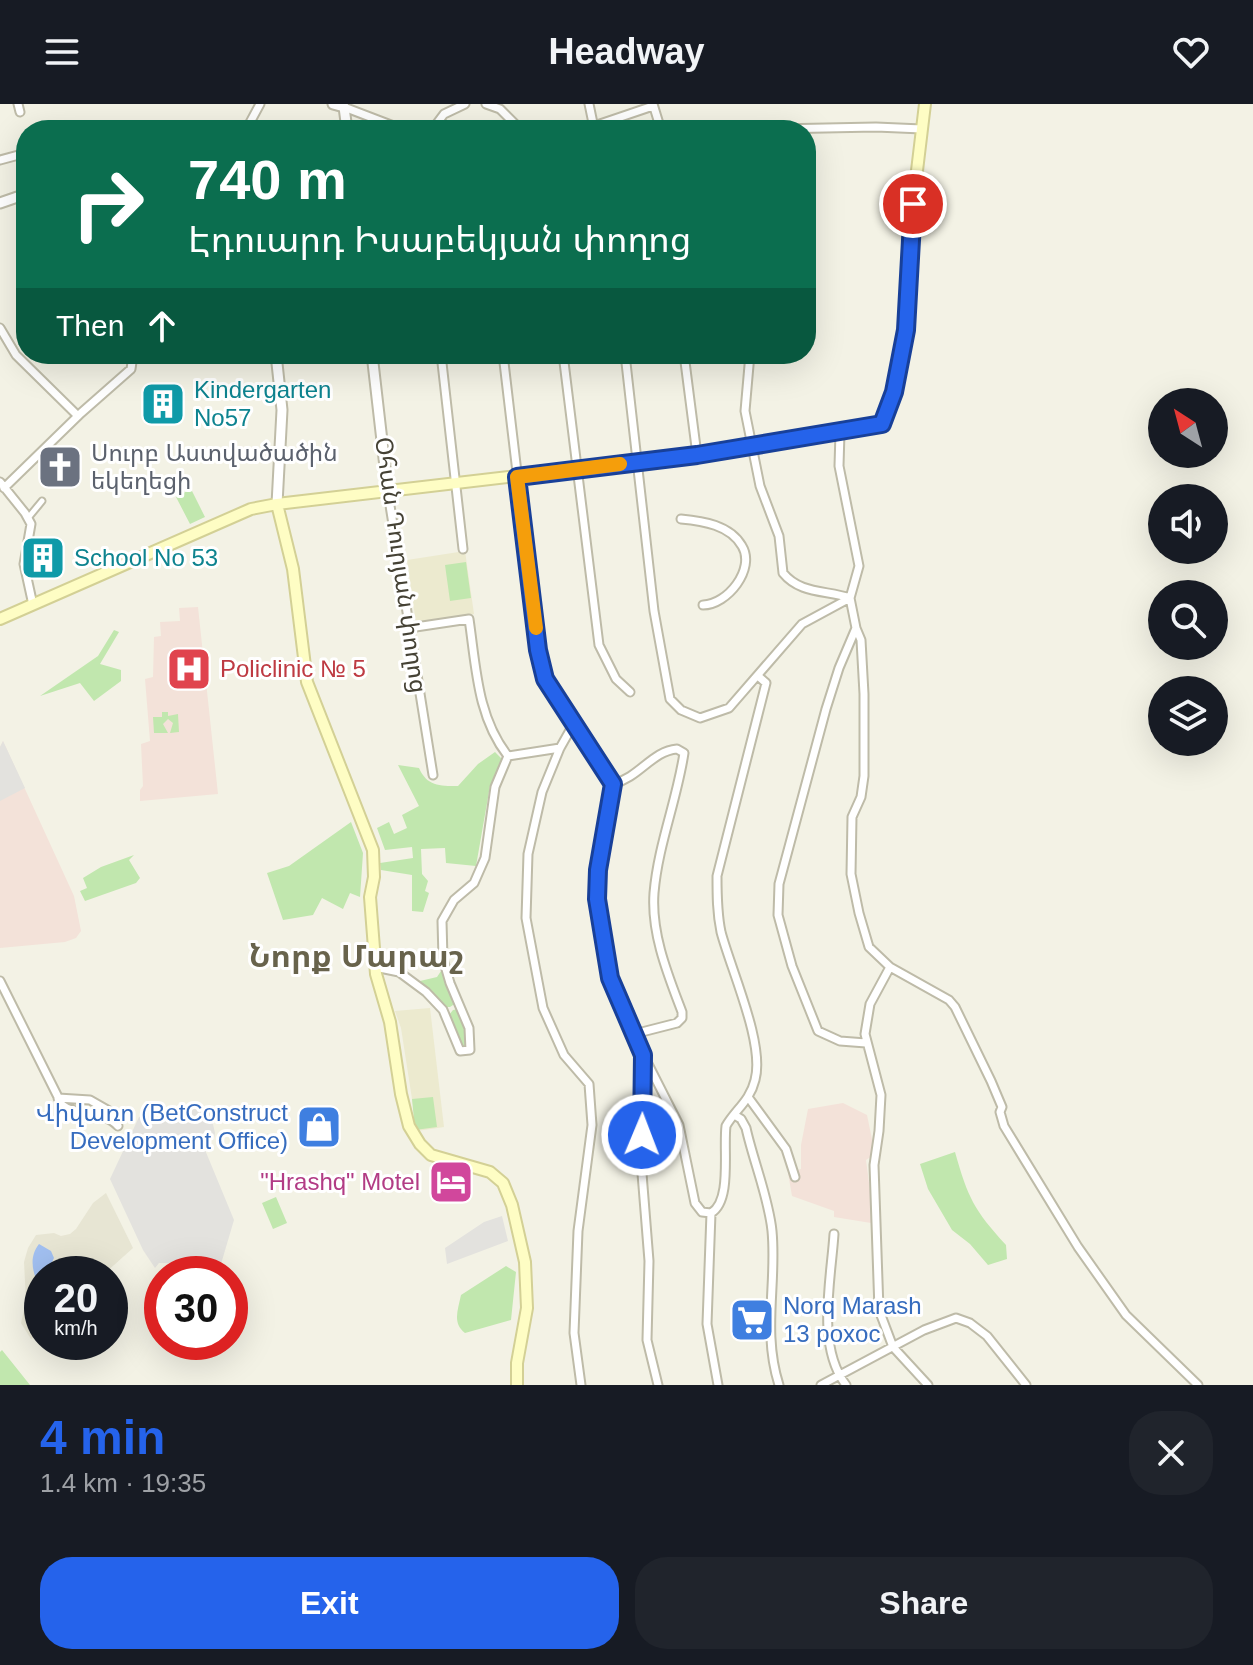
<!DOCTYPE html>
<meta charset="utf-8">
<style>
body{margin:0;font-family:Helvetica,"Noto Sans Armenian",sans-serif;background:#20242c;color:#f1f3f6;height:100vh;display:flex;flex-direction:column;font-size:30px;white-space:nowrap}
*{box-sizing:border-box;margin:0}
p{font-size:26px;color:#9ea1a6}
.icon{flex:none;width:44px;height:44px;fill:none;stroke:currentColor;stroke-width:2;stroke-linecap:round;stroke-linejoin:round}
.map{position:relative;height:1281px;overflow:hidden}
.side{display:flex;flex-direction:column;background:#171b24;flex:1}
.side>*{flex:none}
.hud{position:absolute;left:16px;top:16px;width:800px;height:244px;border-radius:32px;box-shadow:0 8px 32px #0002;background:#0b6e4f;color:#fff;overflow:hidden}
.needle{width:52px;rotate:324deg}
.buttons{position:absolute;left:1148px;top:284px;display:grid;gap:16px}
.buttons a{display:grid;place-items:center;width:80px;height:80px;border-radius:50%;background:#171b24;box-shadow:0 8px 32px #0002;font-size:40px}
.speed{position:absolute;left:24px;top:1152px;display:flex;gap:16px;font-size:40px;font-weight:700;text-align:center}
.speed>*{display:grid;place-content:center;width:104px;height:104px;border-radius:50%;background:#171b24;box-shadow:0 8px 32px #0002;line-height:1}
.speed small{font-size:20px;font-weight:400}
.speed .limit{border:12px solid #d22;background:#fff;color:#111}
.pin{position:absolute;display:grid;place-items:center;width:68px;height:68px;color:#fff;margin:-34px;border:4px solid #fff;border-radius:50%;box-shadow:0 2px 8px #0007}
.me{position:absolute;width:88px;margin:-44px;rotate:1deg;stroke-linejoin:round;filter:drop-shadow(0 0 6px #0008)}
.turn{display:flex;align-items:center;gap:28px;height:168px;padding:0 40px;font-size:36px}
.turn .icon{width:104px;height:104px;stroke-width:2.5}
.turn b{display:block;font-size:56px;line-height:68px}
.then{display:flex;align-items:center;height:76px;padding:0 40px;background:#0003;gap:16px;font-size:30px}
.round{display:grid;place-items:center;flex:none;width:84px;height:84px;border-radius:32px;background:#20242c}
.headline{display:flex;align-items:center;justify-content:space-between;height:136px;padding:0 40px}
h1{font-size:48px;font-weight:700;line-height:60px;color:#2563eb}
.button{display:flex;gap:16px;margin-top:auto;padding:16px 40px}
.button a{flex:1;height:92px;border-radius:32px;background:#2563eb;color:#fff;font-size:32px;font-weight:700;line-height:92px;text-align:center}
.button a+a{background:#20242c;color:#f1f3f6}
header{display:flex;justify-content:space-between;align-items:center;height:104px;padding:0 40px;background:#171b24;font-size:36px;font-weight:700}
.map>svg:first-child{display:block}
.residential{fill:#e7e5d3}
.education{fill:#eceacf}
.medical{fill:#f3e2d9}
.green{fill:#c1e7ae}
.parking{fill:#e3e2de}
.water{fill:#a1bff0}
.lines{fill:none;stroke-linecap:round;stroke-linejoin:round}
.pedestrian-casing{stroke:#bebba8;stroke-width:9}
.minor-casing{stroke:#bebba8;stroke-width:11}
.tertiary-casing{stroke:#bebba8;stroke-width:13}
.secondary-casing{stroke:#d3d095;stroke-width:14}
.pedestrian{stroke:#fff;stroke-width:5}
.minor{stroke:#fff;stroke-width:7}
.tertiary{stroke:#fff;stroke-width:9}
.secondary{stroke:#fefdc4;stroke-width:10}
.route-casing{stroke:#184099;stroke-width:20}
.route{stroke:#2563eb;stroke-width:14}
.slow{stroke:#f59e0b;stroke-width:14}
.labels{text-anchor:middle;stroke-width:6;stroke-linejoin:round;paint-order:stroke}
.culture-label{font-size:24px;fill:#0d838f;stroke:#fff;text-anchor:start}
.worship-label{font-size:24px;fill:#5b616d;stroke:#fff;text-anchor:start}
.street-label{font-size:24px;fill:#454235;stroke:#fff}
.health-label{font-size:24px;fill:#be3a42;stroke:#fff;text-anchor:start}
.shop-label{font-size:24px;fill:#366cbe;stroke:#fff;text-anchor:end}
.hotel-label{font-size:24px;fill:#b23c85;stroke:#fff;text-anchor:end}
.district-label{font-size:32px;font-weight:bold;fill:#68634c;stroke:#fff}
</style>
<header><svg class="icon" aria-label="menu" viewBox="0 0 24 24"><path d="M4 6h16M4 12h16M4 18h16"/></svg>Headway<svg class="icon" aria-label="heart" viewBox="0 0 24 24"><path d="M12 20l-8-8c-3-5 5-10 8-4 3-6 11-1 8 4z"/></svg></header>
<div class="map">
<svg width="1253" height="1281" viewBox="0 0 1253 1281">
<rect width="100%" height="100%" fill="#f3f2e5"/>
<path class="residential" d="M106 1089 133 1144 104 1170H42V1228L31 1235 21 1219 26 1197 24 1158 28 1144 36 1131 54 1129 61 1132 70 1130 76 1125 93 1099Z"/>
<path class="education" d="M465 447 474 510 416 519 407 456Z
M430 904 444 1023 417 1027 401 924 395 907Z"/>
<path class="medical" d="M198 503 218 690 140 697V686L143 682 141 640 150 637 145 575 153 573 154 533 161 532 160 518 180 517 179 504Z
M3 637 74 792 81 827 76 834 65 838 0 844V643Z
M843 999 867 1011 873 1040 872 1052 866 1056 874 1117 871 1119 834 1113V1107L792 1092 788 1069 801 1065V1041L808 1005Z"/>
<path class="green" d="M191 385 205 413 190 420 176 393Z
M466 458 471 494 450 497 445 461Z
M114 526 119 528 100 560 121 566V577L94 597 80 579 40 592 98 552Z
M162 608H168V612L178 610 179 628 170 629 173 619 168 615 163 620 168 629H154L153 613H162Z
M495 648 502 655 490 682 476 762 446 759 445 744 421 745 422 770 428 777 425 787 429 789 423 808 412 807V771L381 766 380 759 413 754 412 743 385 746 377 724 389 718 394 730 407 724 402 711 419 702 398 661 419 664C427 682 439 682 458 682L478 660Z
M351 718 363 749 360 793 350 789 343 805 322 794 313 811 283 816 267 769 289 762Z
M134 751 129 756 140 774 136 779 85 797 80 787 87 784 83 774 101 763Z
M441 867 444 869 456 899 450 903H445L420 877 437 873Z
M458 905 468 928 469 943 462 945 449 911 453 906Z
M433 993 437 1023 415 1026 412 995Z
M955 1048C968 1094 974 1106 1006 1141L1007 1155 988 1161 970 1140 952 1126 928 1085 920 1060Z
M276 1093 287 1119 273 1125 262 1099Z
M506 1162 516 1168 511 1216 465 1229C452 1219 458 1206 461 1191Z
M2 1246 30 1281H0V1248Z"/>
<path class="parking" d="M3 637 25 684 0 697V643Z
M209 1003 215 1029 214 1034 203 1041 234 1116 221 1160 159 1159 155 1164 143 1146 110 1075 139 1013Z
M502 1112 508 1137 447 1160 445 1144 484 1118Z"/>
<path class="water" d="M39 1140 51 1147 54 1154 46 1170H42L40 1184C33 1170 28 1154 39 1140Z"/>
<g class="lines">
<g class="pedestrian-casing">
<path id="pedestrian" d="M28 414 42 397"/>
</g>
<g class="minor-casing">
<path id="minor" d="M18 0 20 8
M486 0 500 5 521 26
M589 0 594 24
M653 0 661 26
M344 3 404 26
M594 22 653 2
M246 26 260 0
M432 26 444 10 465 0
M731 26 876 23 922 25
M0 56 26 49
M0 224 16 251 78 312
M441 250 463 445
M503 250 538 546 545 575 613 680 598 766 597 795 610 874 643 951 641 1057 649 1157 647 1236 658 1281
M563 250 599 541 616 575 630 588
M625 250 654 507 670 595 681 606 700 614 729 604 802 520 850 494
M684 250 697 351
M750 250 745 307 760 382 779 432 783 469C800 490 826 486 850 494
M840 328 839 362 859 462 850 494 856 524 839 564 826 605 779 780 778 811 792 862 818 927 840 937 866 939
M0 378 25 409 31 420 24 460 33 501
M4 384 81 309 131 265 132 258 128 250
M388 389 433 671
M681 415C703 417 730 421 742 442 756 465 727 501 703 501
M409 524 469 515C476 562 477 613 508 652
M856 524 861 536 864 590V672L861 693 852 713 851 770 859 809 869 843 890 863 949 896 955 903 991 977 1002 1003 1000 1008 1004 1022 1078 1143 1126 1211 1198 1281
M573 621 560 644 542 688 528 750 526 814 543 904 564 951 589 980 592 1021 578 1127 574 1229 581 1281
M508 652 560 644
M613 680C640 673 652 647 677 645L684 649C677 696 658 741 654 789 651 830 668 871 682 908V914L677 919 634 930
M375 863 399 868 426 888 443 906 460 947 470 946 469 924 450 879 443 855 442 817 454 796 474 779 485 754 495 683 508 652
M890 863 870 900 865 930 881 991 879 1027 874 1061 879 1206 893 1243 928 1281
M0 877 62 1001C76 1013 102 1005 118 1022
M644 952 679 1021 695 1099 702 1108 711 1109
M748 993 786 1045 795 1073
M58 994 90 996 118 1012
M736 1012 741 1015 746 1024C753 1056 769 1095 772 1127 777 1179 762 1228 779 1281
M711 1109C732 1097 723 1046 726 1022 735 1006 750 997 755 976 765 940 731 866 721 828 717 809 717 791 717 772L766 579 758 572
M711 1109 707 1220 718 1281
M834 1130C831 1177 816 1242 846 1281
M821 1281 924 1226 956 1214 970 1219 987 1232 1026 1281"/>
</g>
<g class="tertiary-casing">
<path id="tertiary" d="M333 0 344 3 347 26
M0 99 26 90
M276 250 282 306 277 400
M372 250 388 389"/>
</g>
<g class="secondary-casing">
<path id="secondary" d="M277 400 293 465 307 578 373 746 374 773 370 793 376 870 390 918 401 990 409 1022 420 1040 431 1051 490 1068 503 1079 512 1101 525 1158 527 1204 517 1259V1281
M0 515 251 405 277 400 697 351 882 320 894 288 906 226 910 125 925 0"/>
</g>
<use href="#pedestrian" class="pedestrian"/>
<use href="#minor" class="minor"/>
<use href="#tertiary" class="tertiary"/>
<use href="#secondary" class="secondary"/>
</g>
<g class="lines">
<g class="route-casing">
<path id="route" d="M642 1031 643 951 610 874 597 795 598 766 613 680 545 575 538 546 517 373 697 351 882 320 894 288 906 226 913 100"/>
</g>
<use href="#route" class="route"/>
<path class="slow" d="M536 524 517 373 620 360"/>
</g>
<defs>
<g id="building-square" transform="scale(2.3)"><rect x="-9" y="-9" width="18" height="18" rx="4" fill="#0f9aa8" stroke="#fff"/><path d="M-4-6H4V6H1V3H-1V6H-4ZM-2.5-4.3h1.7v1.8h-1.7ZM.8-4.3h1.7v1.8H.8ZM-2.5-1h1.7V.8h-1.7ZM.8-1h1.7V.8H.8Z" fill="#fff"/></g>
<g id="church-square" transform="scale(2.3)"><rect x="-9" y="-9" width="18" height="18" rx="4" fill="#6b7280" stroke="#fff"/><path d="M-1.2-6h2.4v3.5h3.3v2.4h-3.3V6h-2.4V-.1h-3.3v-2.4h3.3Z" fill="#fff"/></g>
<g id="hospital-square" transform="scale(2.3)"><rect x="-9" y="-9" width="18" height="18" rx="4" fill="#e0444e" stroke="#fff"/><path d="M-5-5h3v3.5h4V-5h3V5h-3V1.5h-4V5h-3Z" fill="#fff"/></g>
<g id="shop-square" transform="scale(2.3)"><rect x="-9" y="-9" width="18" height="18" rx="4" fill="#3f7fe0" stroke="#fff"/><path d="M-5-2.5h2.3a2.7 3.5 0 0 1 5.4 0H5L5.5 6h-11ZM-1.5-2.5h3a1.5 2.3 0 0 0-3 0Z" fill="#fff"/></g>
<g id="hotel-square" transform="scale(2.3)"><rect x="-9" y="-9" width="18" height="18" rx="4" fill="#d1479c" stroke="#fff"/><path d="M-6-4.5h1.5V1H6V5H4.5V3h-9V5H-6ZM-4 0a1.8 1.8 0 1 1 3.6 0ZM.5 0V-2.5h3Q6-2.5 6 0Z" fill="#fff"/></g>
<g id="supermarket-square" transform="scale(2.3)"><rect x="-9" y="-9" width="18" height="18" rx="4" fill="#3f7fe0" stroke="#fff"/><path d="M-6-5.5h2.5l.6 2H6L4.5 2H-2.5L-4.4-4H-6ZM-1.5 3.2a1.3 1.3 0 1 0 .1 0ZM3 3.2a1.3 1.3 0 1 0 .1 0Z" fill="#fff"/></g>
</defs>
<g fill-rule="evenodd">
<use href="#building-square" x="163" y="300"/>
<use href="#church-square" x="60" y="363"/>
<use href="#building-square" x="43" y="454"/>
<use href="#hospital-square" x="189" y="565"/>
<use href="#shop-square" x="319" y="1023"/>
<use href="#hotel-square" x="451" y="1078"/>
<use href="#supermarket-square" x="752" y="1216"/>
</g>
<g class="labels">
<g class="culture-label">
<text x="194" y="294">Kindergarten<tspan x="194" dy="28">No57</tspan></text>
<text x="74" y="462">School No 53</text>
</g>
<g class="worship-label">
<text x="91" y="357">Սուրբ Աստվածածին<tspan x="91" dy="28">եկեղեցի</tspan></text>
</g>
<g class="street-label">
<text transform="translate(401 461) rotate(82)" y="8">Օհան Դուրյան փողոց</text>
</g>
<g class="health-label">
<text x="220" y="573">Policlinic № 5</text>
</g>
<g class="shop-label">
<text x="288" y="1017">Վիվառո (BetConstruct<tspan x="288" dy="28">Development Office)</tspan></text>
<text x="783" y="1210" text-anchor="start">Norq Marash<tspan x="783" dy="28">13 poxoc</tspan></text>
</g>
<g class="hotel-label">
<text x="420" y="1086">"Hrashq" Motel</text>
</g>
<g class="district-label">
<text x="356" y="863">Նորք Մարաշ</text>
</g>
</g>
</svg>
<div class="buttons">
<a><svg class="needle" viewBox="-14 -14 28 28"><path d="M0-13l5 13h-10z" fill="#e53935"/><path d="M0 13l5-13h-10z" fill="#9ea1a6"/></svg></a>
<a><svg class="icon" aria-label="sound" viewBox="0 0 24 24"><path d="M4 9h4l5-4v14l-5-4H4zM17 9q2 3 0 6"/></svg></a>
<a><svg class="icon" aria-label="search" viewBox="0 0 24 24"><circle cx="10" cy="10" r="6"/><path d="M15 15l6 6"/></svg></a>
<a><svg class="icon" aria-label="layers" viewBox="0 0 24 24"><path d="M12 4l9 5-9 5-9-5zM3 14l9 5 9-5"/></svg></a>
</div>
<div class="speed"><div>20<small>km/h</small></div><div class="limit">30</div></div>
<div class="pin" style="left:913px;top:100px;background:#d93025"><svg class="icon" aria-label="arrive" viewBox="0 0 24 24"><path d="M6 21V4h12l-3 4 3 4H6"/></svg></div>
<svg class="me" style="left:642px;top:1031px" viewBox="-20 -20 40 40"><circle r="17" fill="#2563eb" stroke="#fff" stroke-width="3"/><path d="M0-11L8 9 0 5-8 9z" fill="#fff"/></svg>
<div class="hud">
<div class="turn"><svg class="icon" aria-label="right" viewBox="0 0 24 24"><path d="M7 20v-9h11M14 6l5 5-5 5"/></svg><div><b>740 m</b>Էդուարդ Իսաբեկյան փողոց</div></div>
<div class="then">Then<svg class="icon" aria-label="ahead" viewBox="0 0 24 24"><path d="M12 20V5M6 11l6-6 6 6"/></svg></div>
</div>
</div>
<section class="side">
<div class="headline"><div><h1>4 min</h1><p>1.4 km · 19:35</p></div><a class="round"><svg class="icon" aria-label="close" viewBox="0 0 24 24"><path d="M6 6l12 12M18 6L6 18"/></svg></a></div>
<div class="button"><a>Exit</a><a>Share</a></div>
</section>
